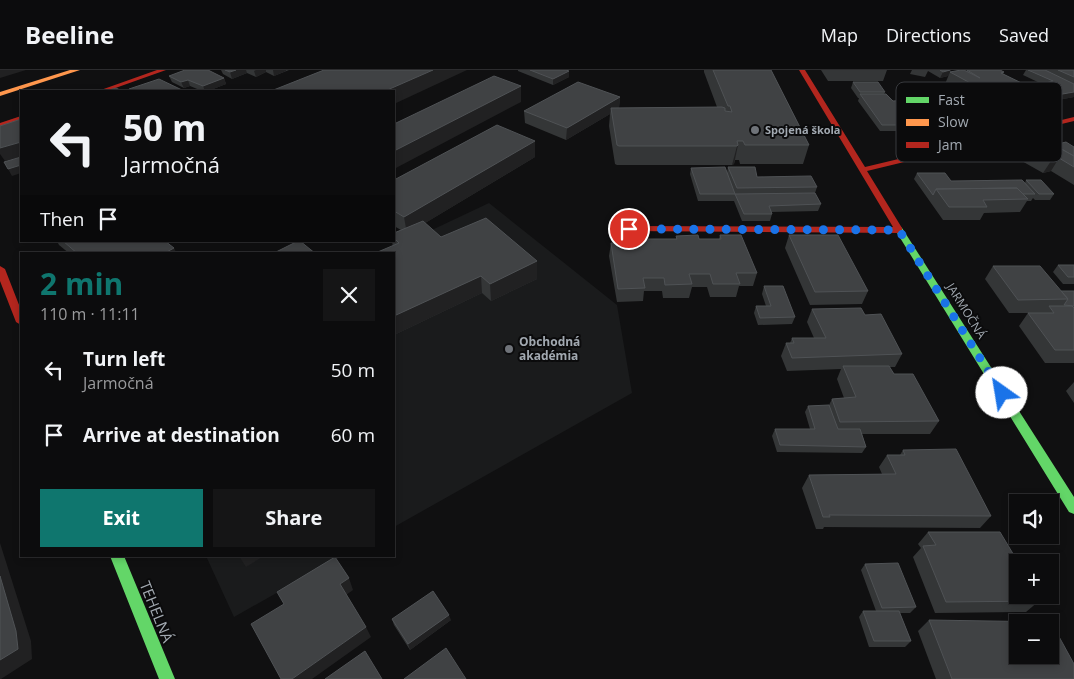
<!DOCTYPE html>
<meta charset="utf-8">
<style>
body{margin:0;font-family:"Open Sans",sans-serif;background:#151516;color:#f1f3f6;height:100vh;display:flex;flex-direction:column;font-size:19px;white-space:nowrap}
*{box-sizing:border-box;margin:0}
p{font-size:16px;color:#9a9b9d}
.icon{flex:none;width:28px;height:28px;fill:none;stroke:currentColor;stroke-width:2;stroke-linecap:round;stroke-linejoin:round}
.map{position:relative;flex:1;overflow:hidden}
.panel{position:absolute;left:20px;top:182px;width:375px;height:305px;display:flex;flex-direction:column;background:#0c0c0d;border-radius:0px;box-shadow:0 2px 8px #0003,0 0 0 1px #2c2c2e}
.panel>*{flex:none}
.hud{position:absolute;left:20px;top:20px;width:375px;height:152px;border-radius:0px;box-shadow:0 2px 8px #0003,0 0 0 1px #2c2c2e;background:#0c0c0d;color:#f1f3f6;overflow:hidden}
.buttons{position:absolute;left:1009px;top:424px;display:grid;gap:10px}
.buttons a{display:grid;place-items:center;width:50px;height:50px;border-radius:0px;background:#0c0c0d;box-shadow:0 2px 8px #0003,0 0 0 1px #2c2c2e;font-size:25px}
.pin{position:absolute;display:grid;place-items:center;width:42px;height:42px;color:#fff;margin:-21px;border:2px solid #fff;border-radius:50%;box-shadow:0 1px 5px #0007}
.me{position:absolute;width:55px;margin:-28px;rotate:328deg;stroke-linejoin:round;filter:drop-shadow(0 0 4px #0008)}
.turn{display:flex;align-items:center;gap:18px;height:105px;padding:0 20px;font-size:22px}
.turn .icon{width:65px;height:65px;stroke-width:2.5}
.turn b{display:block;font-size:35px;line-height:42px}
.then{display:flex;align-items:center;height:48px;padding:0 20px;background:#0003;gap:10px;font-size:19px}
.round{display:grid;place-items:center;flex:none;width:52px;height:52px;border-radius:0px;background:#151516}
.overview{display:flex;align-items:center;justify-content:space-between;height:85px;padding:0 20px}
h1{font-size:30px;font-weight:700;line-height:38px;color:#0f766e}
.action{display:flex;gap:10px;margin-top:auto;padding:10px 20px}
.action a{flex:1;height:58px;border-radius:0px;background:#0f766e;color:#fff;font-size:20px;font-weight:700;line-height:58px;text-align:center}
.action a+a{background:#151516;color:#f1f3f6}
ul{padding:0;list-style:none}
li{display:flex;align-items:center;gap:15px;height:65px;padding:0 20px}
li div{flex:1}
li b{display:block;font-size:19px}
li em{font-style:normal}
header{display:flex;align-items:center;gap:30px;box-sizing:border-box;height:70px;padding:0 25px;background:#0c0c0d;border-bottom:1px solid #2c2c2e}
header strong{font-size:24px}
nav{display:flex;gap:28px;margin-inline-start:auto;font-size:18px}
.map>svg:first-child{display:block}
.built{fill:#1a1b1c}
.lines{fill:none;stroke-linecap:round;stroke-linejoin:round}
.fast{fill:#63d668;fill-rule:evenodd}
.slow{fill:#ff974d;fill-rule:evenodd}
.jam{fill:#b3261e;fill-rule:evenodd}
.wall{fill:#343637}
.shaded-wall{fill:#212122}
.building{fill:#404244;stroke:#4f5255;fill-rule:evenodd}
.route{stroke:#1a73e8;stroke-width:9;stroke-dasharray:0 16.2}
.poi-dot{fill:#6f7379;stroke:#0b0b0c;stroke-width:2}
.labels{text-anchor:middle;stroke-width:4;stroke-linejoin:round;paint-order:stroke}
.far-poi-label{font-size:11px;font-weight:bold;fill:#a2a9b1;stroke:#0b0b0c;text-anchor:start}
.street-label{font-size:12px;fill:#a2a9b1;stroke:#0b0b0c}
.poi-label{font-size:12px;font-weight:bold;fill:#a2a9b1;stroke:#0b0b0c;text-anchor:start}
.near-street-label{font-size:15px;fill:#a2a9b1;stroke:#0b0b0c}
.key{fill:#0b0b0c;stroke:#383a3e;stroke-width:1}
.key-label{font-size:14px;fill:#a2a9b1}
</style>
<header>
<strong>Beeline</strong>
<nav><a>Map</a><a>Directions</a><a>Saved</a></nav>
</header>
<div class="map">
<svg width="1074" height="609" viewBox="0 0 1074 609">
<rect width="100%" height="100%" fill="#101011"/>
<path class="built" d="M489 133 617 235 632 323 394 457V184H381Z
M206 486H342L234 547Z"/>
<g class="lines">
<path class="fast" d="M898 155 902 158 1074 427V444L1069 442 894 158Z
M110 486H124L175 609H159Z"/>
<path class="slow" d="M70 0H80L0 26V22Z"/>
<path class="jam" d="M157 0H166L107 21H98Z
M799 0H805L865 97 1074 47V51L867 101 902 158V162L899 163 626 161V157L629 156 893 157Z
M21 46V50L0 57V53Z
M0 196 5 199 21 240V255L16 252 0 211Z"/>
</g>
<path class="wall" d="M221 0H289L274 6 266 2 256 7 247 3 232 9 223 4Z
M518 0H566L569 1V7L553 15 518 1Z
M704 0H771L809 75 803 94H740L739 90H735L734 94 732 95H617L615 94 609 56 610 44 566 70 525 53 524 41 620 27 619 38 717 37 704 2Z
M821 0H887L883 11H828Z
M912 0H951L948 6 940 8 928 1 925 7 910 4Z
M967 0 1004 2 1003 4 1032 18V17L1042 14 1023 5 1026 0H1074V27L1047 32 1042 29 1038 36 992 47 970 35 973 29 945 14 950 2 966 1Z
M169 6 224 8 226 14 208 21H202L190 16 184 18 172 12Z
M853 12 885 22 884 24 893 31 939 38 936 45H918L919 46 916 53H910L912 55 909 61H880L858 31 859 28H858L851 18Z
M1054 75 1074 77V115L1051 101 1043 103 1020 90 1027 78Z
M535 87 425 153 441 167 537 191V209L491 231 482 223 394 265V184L392 171H394V163L401 160 394 156V110Z
M728 97 757 107 817 117 815 123 821 134 818 141 771 142 772 144 770 151H742L734 131H698L690 104 691 98 727 103Z
M917 103 951 111 1025 113 1026 110 1054 124 1050 130H1035L1033 128 1031 131H1027L1020 142 984 143 980 150H943L914 109Z
M720 165 757 203 753 216H739L736 227H710L707 217H692L689 228H663L662 221H644L643 231 617 232 609 186 611 173 632 172 633 169H676V166L699 169H719Z
M789 165 868 221 862 234 810 235 785 178Z
M57 171H165L177 184H70L59 175Z
M1058 195H1074V214H1063L1053 202Z
M993 196 1061 221H1074V293H1045L1019 256 1028 243H1044H1009L985 209Z
M764 216 795 247 792 254 758 255 754 243 756 236H766L762 224Z
M812 239 865 245 902 284 895 297H889L894 304 939 351 930 364H862L866 377 862 383 777 382 772 366 775 359H810L805 342 808 336 829 335 832 329 844 328 837 309 841 299 787 301 781 286 786 273H790L792 268H814L807 252Z
M1074 312V333L1066 321Z
M903 380 991 446 980 458 824 457 823 459H816L802 418 809 405 882 404 879 397 887 385H900Z
M928 462 1039 531 1026 542 935 543 913 487 921 478 918 474Z
M865 494 916 537 910 543H900L911 571 905 577H869L859 547 863 541H876L861 500Z
M392 549 451 550 410 580 394 555Z
M929 550 1074 609H936L918 561Z"/>
<path class="shaded-wall" d="M0 0H26L0 8Z
M236 0H246L247 3 232 9 230 2Z
M256 0H266V2L256 7 254 1Z
M273 0H286V1L274 6Z
M433 0H467L394 34V21H385Z
M951 0 948 6 940 8 943 2Z
M569 1V7L553 15V9Z
M224 8 226 14 208 21H205L203 16Z
M188 10 190 16 184 18 181 12Z
M521 16V32L394 99V81Z
M1074 22V27L1047 32 1051 26Z
M1044 24 1038 36 992 47 998 35Z
M620 27 619 38H611L610 44 566 70 567 58Z
M535 71V87L407 164 404 147Z
M21 72V87L5 91 0 84V78Z
M738 75 734 94 732 95 737 76Z
M1059 88 1051 101 1043 103 1051 91Z
M21 95V103L12 106 8 99Z
M174 178 177 184H163Z
M537 191V209L491 231 490 214Z
M481 206 482 223 394 265V246Z
M0 473 31 571 32 589 1 609H0Z
M239 486H264L246 497Z
M349 508 353 520 346 525 340 514Z
M449 545 451 550 410 580 408 574Z
M366 557 371 567 312 609H292Z"/>
<path class="building" d="M185 0H208L224 8 203 16 188 10 181 12 169 6Z
M225 0H236L230 2Z
M324 0H433L385 21H271Z
M530 0H566L569 1 553 9Z
M713 0H771L809 75H745L743 71H737L738 75 737 76H619L617 75 611 38 722 37 725 38V41L732 42 730 36H728Z
M940 0H950L943 2Z
M961 0H964L980 8 967 0H1000L1004 2 1001 3 1044 24 998 35 975 24 985 21 950 2Z
M1028 0H1045L1074 14V22L1051 26 1032 17 1053 11Z
M1058 0H1074V7Z
M494 6 521 16 394 81V54Z
M159 9 182 20 179 21H157L154 20 150 21H132L129 19Z
M578 12 620 27 567 58 524 41Z
M853 12H878L885 22H860Z
M116 18 122 21H105Z
M860 24H886L893 31 930 29 939 38 912 39 919 46H904L912 55H882Z
M21 49V72L0 78V56Z
M497 55 535 71 404 147 394 141V110Z
M1049 72 1074 86V97L1059 88 1051 91 1027 78Z
M1066 72 1074 77V86L1054 75Z
M21 87V95L8 99 4 92Z
M725 97 735 124 815 123 821 134 769 136 772 144H744L735 124H700L691 98Z
M728 97H755L757 107 811 106 817 117 737 118Z
M917 103H945L951 111 1022 110 1035 124H1023L1017 118 936 119 933 125Z
M1026 110H1041L1054 124H1039Z
M1017 118 1028 129 983 130 987 137H949L936 119Z
M486 148 537 191 490 214 481 206 394 246V184H373L399 173 394 168V163L423 151 441 167Z
M698 165 699 169H721L720 165H741L757 203H736L740 214H713L710 204H689L692 214 665 215 664 208H643L645 218 618 219 611 173 633 172V169H677L676 166Z
M789 165H838L868 221 815 222Z
M63 171H165L174 178 163 184H78Z
M298 171H300L316 184H272Z
M1058 195H1074V207H1068Z
M993 196H1040L1068 229 1018 230Z
M764 216H783L795 247 760 248 756 236H771Z
M1061 221H1074V236L1064 235 1068 229Z
M1049 236H1072L1074 238V280H1055L1028 243H1054Z
M861 238 865 245 881 244 902 284 792 288 786 273H794L792 268H826L812 239Z
M843 296H889L894 304H913L939 351 840 352 832 329 856 327Z
M829 335 838 359H860L866 377 780 375 775 359H815L808 336Z
M956 379 991 446 829 445 830 447H823L809 405 896 404 887 385H905L903 380Z
M928 462H1000L1018 492V525H1036L1039 531 946 532 923 476 936 475Z
M335 487 349 508 340 514 366 557 292 609H281L251 554 284 534 277 522Z
M898 493 916 537 882 538 865 494Z
M0 506 16 561 18 579 0 590Z
M433 521 449 545 408 574 392 549Z
M863 541H899L911 571H874Z
M929 550 1051 552 1074 594V609H952ZM1018 552H1050V585H1018Z
M446 578 466 609H404Z
M365 581 382 609H325Z"/>
<g class="lines">
<path class="route" d="M629 159 899 160 1002 323"/>
</g>
<g class="poi-dot">
<circle cx="755" cy="60" r="5"/>
<circle cx="509" cy="279" r="5"/>
</g>
<g class="labels">
<g class="far-poi-label">
<text x="765" y="64">Spojená škola</text>
</g>
<g class="street-label">
<text transform="translate(966 241) rotate(58)" y="4">JARMOČNÁ</text>
</g>
<g class="poi-label">
<text x="519" y="276">Obchodná<tspan x="519" dy="14">akadémia</tspan></text>
</g>
<g class="near-street-label">
<text transform="translate(156 542) rotate(68)" y="5">TEHELNÁ</text>
</g>
</g>
<rect x="896" y="12" width="166" height="80" rx="8" class="key"/>
<rect x="906" y="27" width="23" height="6" fill="#63d668"/>
<rect x="906" y="49" width="23" height="7" fill="#ff974d"/>
<rect x="906" y="72" width="23" height="6" fill="#b3261e"/>
<g class="key-label">
<text x="938" y="35">Fast</text>
<text x="938" y="57">Slow</text>
<text x="938" y="80">Jam</text>
</g>
</svg>
<div class="buttons">
<a><svg class="icon" aria-label="sound" viewBox="0 0 24 24"><path d="M4 9h4l5-4v14l-5-4H4zM17 9q2 3 0 6"/></svg></a>
<a>+</a>
<a>−</a>
</div>
<div class="pin" style="left:629px;top:159px;background:#d93025"><svg class="icon" aria-label="arrive" viewBox="0 0 24 24"><path d="M6 21V4h12l-3 4 3 4H6"/></svg></div>
<svg class="me" style="left:1002px;top:323px" viewBox="-20 -20 40 40"><circle r="19" fill="#fff"/><path d="M0-13L10 11 0 6-10 11z" fill="#1a73e8"/></svg>
<div class="hud">
<div class="turn"><svg class="icon" aria-label="left" viewBox="0 0 24 24"><path d="M17 20v-9H6M10 6l-5 5 5 5"/></svg><div><b>50 m</b>Jarmočná</div></div>
<div class="then">Then<svg class="icon" aria-label="arrive" viewBox="0 0 24 24"><path d="M6 21V4h12l-3 4 3 4H6"/></svg></div>
</div>
<section class="panel">
<div class="overview"><div><h1>2 min</h1><p>110 m · 11:11</p></div><a class="round"><svg class="icon" aria-label="close" viewBox="0 0 24 24"><path d="M6 6l12 12M18 6L6 18"/></svg></a></div>
<ul>
<li><svg class="icon" aria-label="left" viewBox="0 0 24 24"><path d="M17 20v-9H6M10 6l-5 5 5 5"/></svg><div><b>Turn left</b><p>Jarmočná</p></div><em>50 m</em></li>
<li><svg class="icon" aria-label="arrive" viewBox="0 0 24 24"><path d="M6 21V4h12l-3 4 3 4H6"/></svg><div><b>Arrive at destination</b></div><em>60 m</em></li>
</ul>
<div class="action"><a>Exit</a><a>Share</a></div>
</section>
</div>
